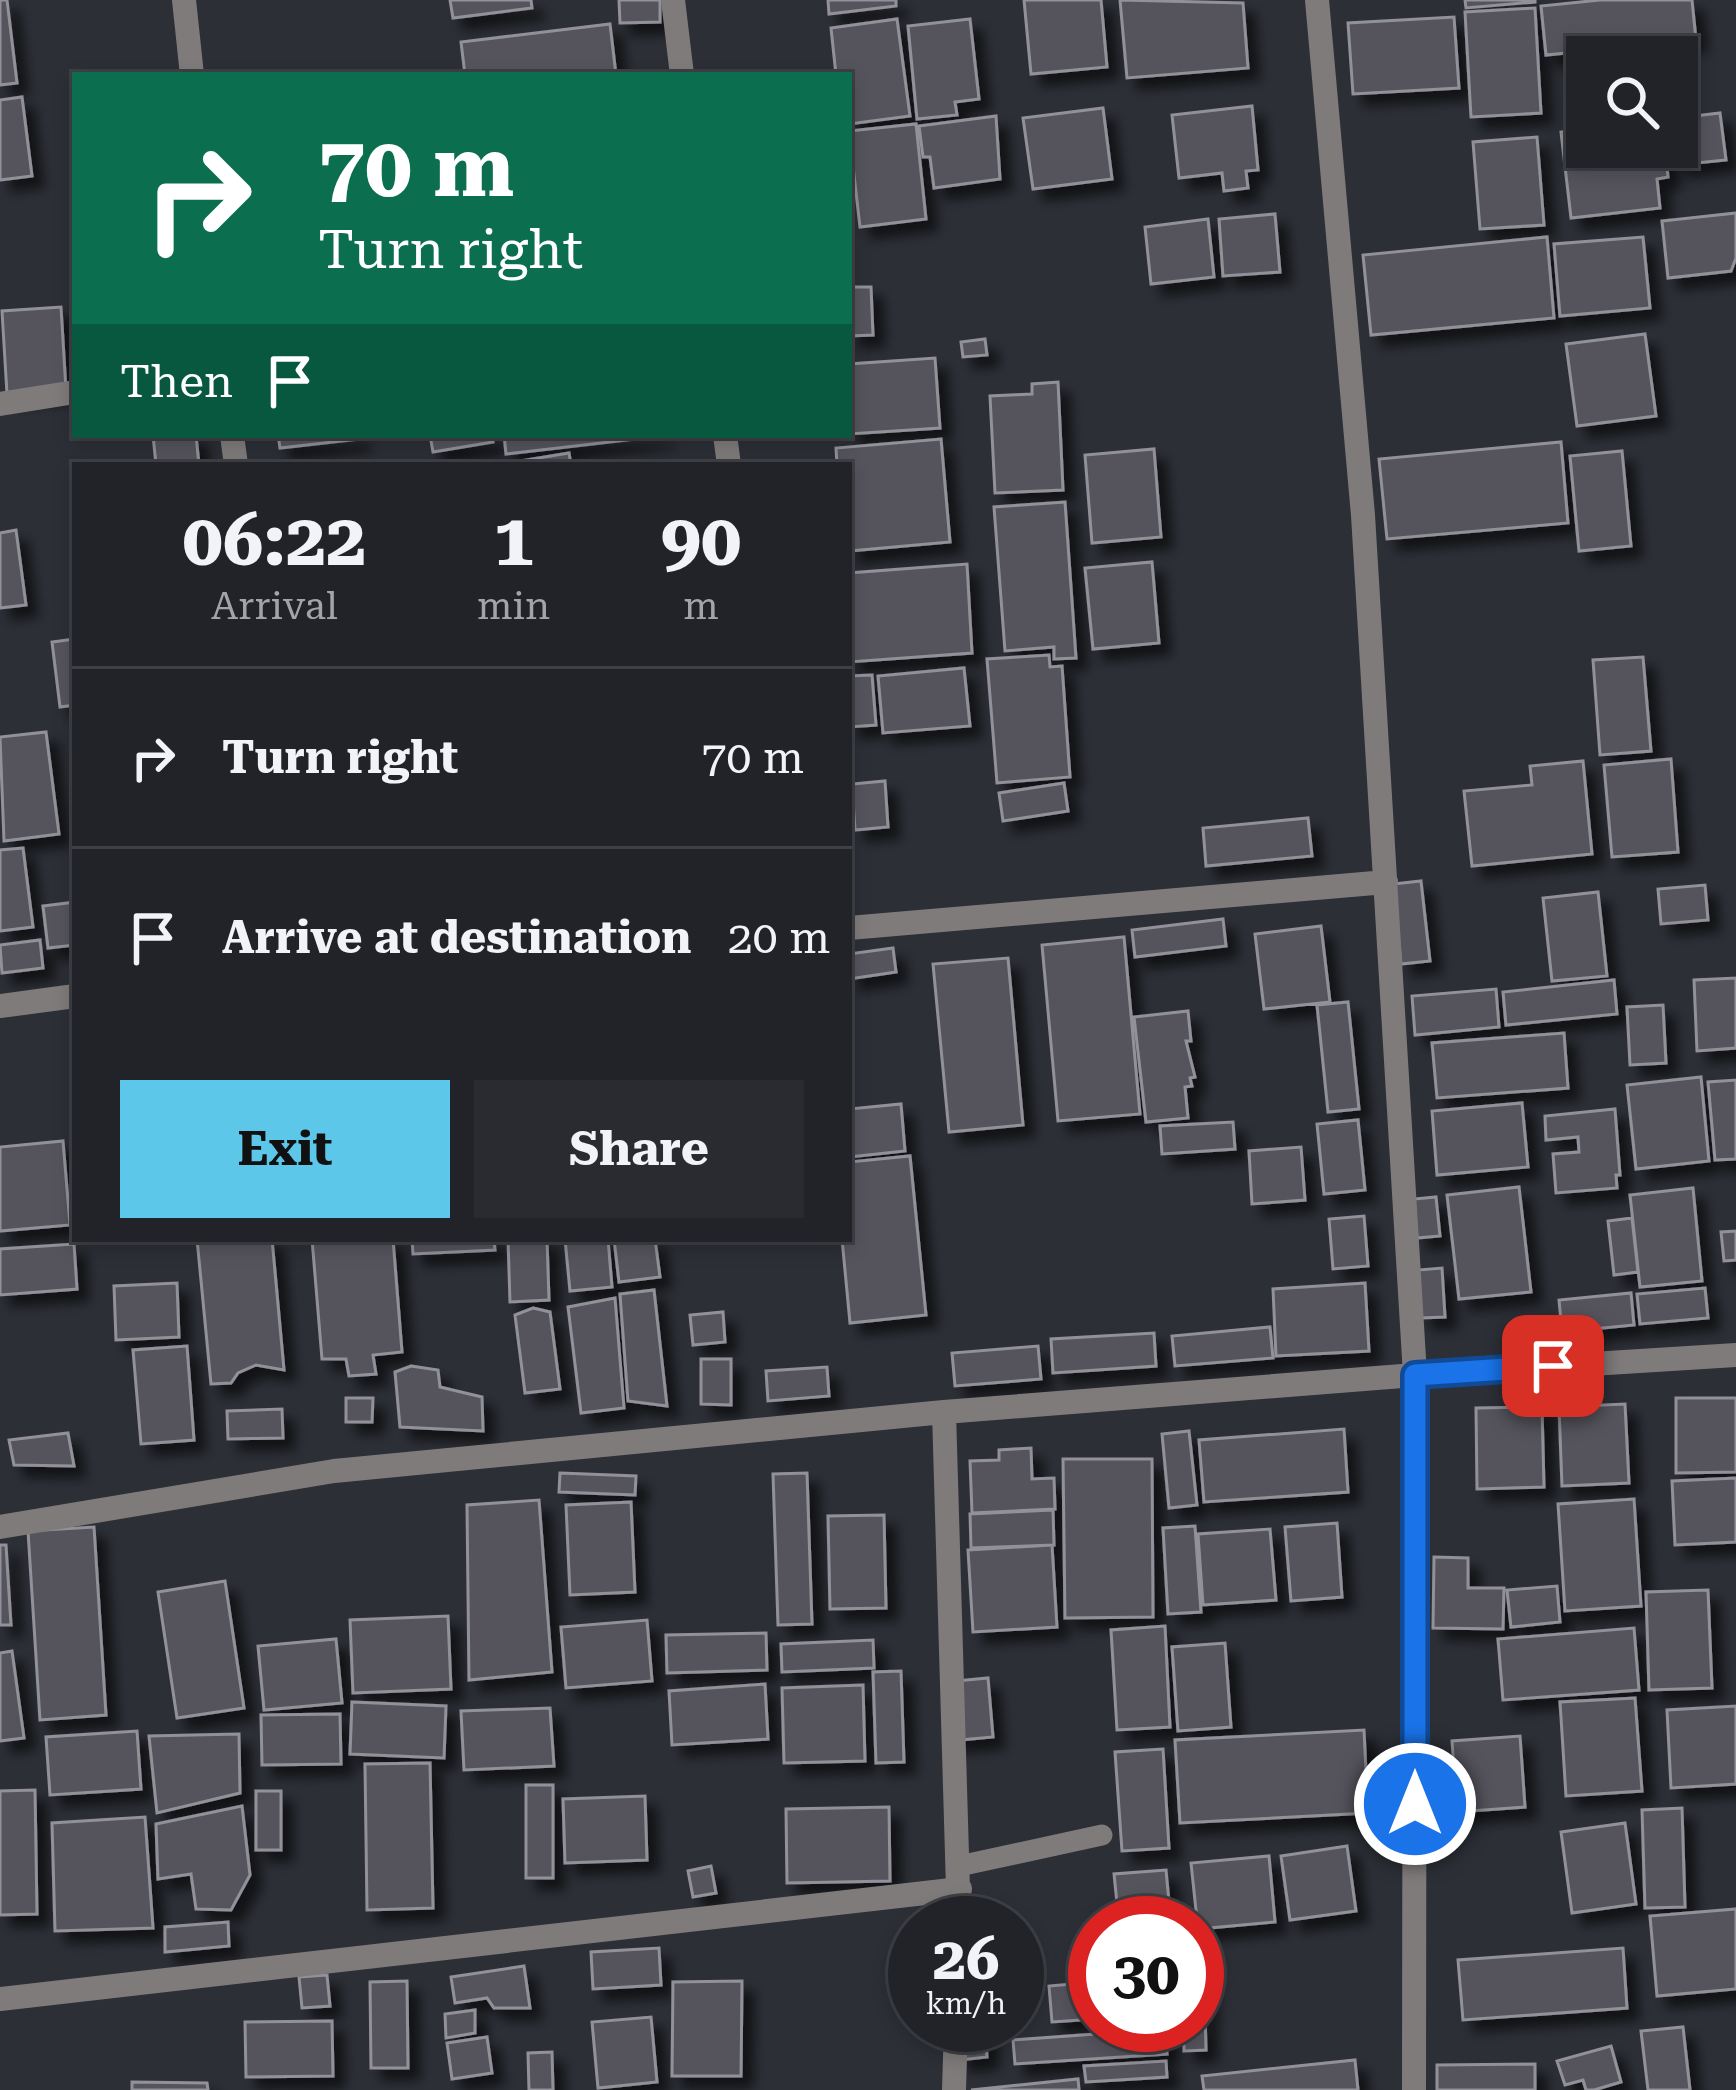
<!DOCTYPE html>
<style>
body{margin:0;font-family:"Roboto Serif",serif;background:#292b30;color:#f1f3f6;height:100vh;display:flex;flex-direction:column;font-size:45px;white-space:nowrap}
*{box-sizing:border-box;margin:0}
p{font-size:39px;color:#a2a4a8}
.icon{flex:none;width:66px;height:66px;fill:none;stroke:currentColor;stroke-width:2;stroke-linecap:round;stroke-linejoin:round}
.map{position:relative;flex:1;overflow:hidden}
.drawer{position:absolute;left:72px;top:462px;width:780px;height:780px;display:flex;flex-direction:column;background:#212328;border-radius:0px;box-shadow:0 6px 18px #0003,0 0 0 3px #3e4045}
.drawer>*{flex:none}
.hud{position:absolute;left:72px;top:72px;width:780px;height:366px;border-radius:0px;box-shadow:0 6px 18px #0003,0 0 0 3px #3e4045;background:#0b6e4f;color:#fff;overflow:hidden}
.buttons{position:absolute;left:1566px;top:36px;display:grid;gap:24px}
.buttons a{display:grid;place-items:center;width:132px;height:132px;border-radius:0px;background:#212328;box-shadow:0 6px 18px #0003,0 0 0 3px #3e4045;font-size:60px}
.speed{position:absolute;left:888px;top:1896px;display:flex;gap:24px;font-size:60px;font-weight:700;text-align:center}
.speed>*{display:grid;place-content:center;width:156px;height:156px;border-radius:50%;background:#212328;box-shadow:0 6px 18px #0003,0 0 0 3px #3e4045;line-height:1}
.speed small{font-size:30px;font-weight:400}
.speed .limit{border:18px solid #d22;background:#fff;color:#111}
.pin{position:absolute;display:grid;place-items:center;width:102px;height:102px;color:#fff;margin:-51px;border-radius:24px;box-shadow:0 6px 18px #0006}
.me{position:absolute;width:132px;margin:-66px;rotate:0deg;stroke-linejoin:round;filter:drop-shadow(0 0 9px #0008)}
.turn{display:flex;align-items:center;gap:42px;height:252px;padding:0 48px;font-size:54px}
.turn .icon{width:156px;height:156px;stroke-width:2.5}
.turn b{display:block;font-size:84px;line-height:102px}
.then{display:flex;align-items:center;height:114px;padding:0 48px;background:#0003;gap:24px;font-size:45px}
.eta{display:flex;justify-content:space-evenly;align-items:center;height:204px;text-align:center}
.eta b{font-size:72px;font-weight:700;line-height:84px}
.action{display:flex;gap:24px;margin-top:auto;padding:24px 48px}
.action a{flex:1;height:138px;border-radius:0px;background:#5cc7e8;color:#111;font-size:48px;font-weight:700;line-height:138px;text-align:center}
.action a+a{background:#292b30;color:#f1f3f6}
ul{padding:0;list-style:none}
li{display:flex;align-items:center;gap:36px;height:180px;padding:0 48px;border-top:3px solid #3e4045}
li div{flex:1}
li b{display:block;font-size:45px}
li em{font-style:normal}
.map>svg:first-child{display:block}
.building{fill:#54535c;stroke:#92919a;stroke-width:3;filter:url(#shadow)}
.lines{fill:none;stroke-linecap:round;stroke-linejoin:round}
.lane{stroke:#807b7b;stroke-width:21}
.street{stroke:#807b7b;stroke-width:24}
.route-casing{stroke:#114b97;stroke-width:30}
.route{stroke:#1a73e8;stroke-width:21}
</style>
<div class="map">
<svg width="1736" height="2090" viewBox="0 0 1736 2090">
<defs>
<filter id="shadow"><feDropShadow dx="11" dy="11" stdDeviation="6" flood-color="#0009"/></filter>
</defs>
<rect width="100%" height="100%" fill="#2c2f36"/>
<path class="building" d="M0 0H7L17 83 0 85Z
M450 0H531L532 8 453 18Z
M619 0H660V22L620 23Z
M828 0H896V6L829 14Z
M1024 0H1101L1107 67 1031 74Z
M1120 0 1243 3 1248 68 1127 78Z
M1465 0H1535V2L1466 8Z
M1600 0H1692L1696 40 1546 55 1541 6Z
M1535 8 1541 113 1471 117 1465 12Z
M1454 17 1459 88 1353 94 1348 23Z
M897 19 910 116 849 124V75H836L831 28Z
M970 19 979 99 955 102 957 115 917 119 908 26Z
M610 24 616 75H465L461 42Z
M22 97 32 176 0 180V100Z
M1252 106 1258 170 1246 171 1248 188 1224 191 1222 173 1179 178 1172 115Z
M1103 108 1112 179 1033 189 1023 118Z
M1720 113 1726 160 1676 165 1677 118Z
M996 116 1000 179 934 188 930 157H923L919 126Z
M916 124 926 219 860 227 849 131Z
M1587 129V147H1665L1668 177 1657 179 1660 208 1571 218 1561 132Z
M1537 137 1544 225 1480 229 1473 142Z
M1736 213V258L1731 271 1668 278 1662 221Z
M1275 214 1280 272 1223 276 1219 219Z
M1208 219 1214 277 1151 284 1145 227Z
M1547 237 1554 318 1371 335 1363 255Z
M1643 237 1650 308 1560 316 1554 244Z
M849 287H871L873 335 849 336Z
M61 307 66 390 7 394 2 311Z
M1645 334 1656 416 1577 426 1566 344Z
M985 339 987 355 963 357 961 342Z
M935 358 940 428 849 434V364Z
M1058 382 1063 490 995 493 990 396 1032 394V384Z
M153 435H196L199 465H156Z
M278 435H359L360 439 280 448Z
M430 435H492L493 442 433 452Z
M504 435H662V436L506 454Z
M941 439 950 542 849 551V465H837L836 448Z
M1561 442 1568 523 1387 539 1379 459Z
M1154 449 1161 537 1092 543 1085 455Z
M1622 451 1631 546 1579 551 1570 456Z
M569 453 571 465H508V463Z
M1065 502 1076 658 1054 659V647L1005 651 994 507Z
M16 530 26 605 0 608V533Z
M1152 562 1159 643 1093 649 1085 568Z
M967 564 972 653 849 662V573Z
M75 639V705L60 707 52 642Z
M1049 655 1050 667 1062 666 1070 777 997 783 987 659Z
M1643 657 1651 751 1600 755 1593 660Z
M964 668 970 726 883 733 878 676Z
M872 675 876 725 849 727V676Z
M46 732 59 834 4 841 0 737Z
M1671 759 1678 852 1612 857 1604 765Z
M1583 761 1592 854 1472 866 1464 791 1532 785 1530 766Z
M885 781 888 827 855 830 852 784Z
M1064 783 1068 811 1003 821 999 793Z
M1308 818 1312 856 1206 866 1203 828Z
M23 848 33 927 0 931V850Z
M1421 881 1430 961 1401 964 1393 884Z
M1705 885 1708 920 1661 924 1658 889Z
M1598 892 1607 976 1552 981 1543 898Z
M75 902V945L48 948 43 906Z
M1223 919 1226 946 1135 957 1132 930Z
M1321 926 1330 1002 1264 1009 1255 934Z
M1124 937 1140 1114 1058 1121 1042 945Z
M40 940 43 968 2 973 0 945Z
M893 948 896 972 849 979V954Z
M1008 958 1023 1125 949 1132 933 964Z
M1736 978V1048L1697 1051 1694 980Z
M1614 980 1617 1014 1506 1025 1503 992Z
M1496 989 1499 1027 1415 1035 1412 996Z
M1348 1002 1359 1109 1328 1112 1317 1005Z
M1663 1005 1666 1063 1630 1065 1627 1007Z
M1188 1011 1191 1041H1186L1195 1077 1190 1078 1192 1086 1185 1087 1188 1118 1146 1122 1134 1017Z
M1564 1033 1568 1088 1437 1098 1432 1043Z
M1701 1077 1709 1161 1636 1169 1627 1085Z
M1736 1080V1159L1715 1160 1708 1082Z
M1522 1103 1528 1167 1437 1175 1432 1111Z
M901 1104 905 1151 849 1157V1109Z
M1615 1109 1620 1175H1616L1617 1188 1556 1193 1553 1154 1579 1152 1578 1137 1546 1140 1545 1116Z
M1358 1120 1365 1190 1324 1194 1317 1124Z
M1233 1122 1235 1149 1162 1154 1160 1126Z
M63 1141 70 1225 0 1231V1147Z
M1301 1147 1305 1200 1252 1204 1249 1151Z
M910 1156 926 1315 850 1323 842 1239H849V1162Z
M1519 1187 1531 1292 1459 1299 1447 1195Z
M1693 1188 1702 1281 1640 1287 1630 1195Z
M1436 1197 1440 1236 1417 1238 1414 1199Z
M1364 1216 1368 1266 1333 1269 1329 1219Z
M1632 1218 1638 1272 1614 1275 1608 1221Z
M1736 1231V1260L1724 1261 1721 1232Z
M197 1239H272L284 1370 256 1365 238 1373 231 1383 211 1384Z
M312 1239H393L402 1352 373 1355 376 1374 349 1376 346 1359H322Z
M412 1239H494L495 1250 413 1254Z
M508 1239H547L549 1300 510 1302Z
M565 1239H608L612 1287 570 1291Z
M614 1239H655L660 1277 619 1282Z
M74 1244 77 1289 0 1295V1249Z
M1442 1268 1445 1317 1421 1318 1418 1270Z
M177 1283 179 1337 116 1340 114 1286Z
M1365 1283 1369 1351 1276 1356 1273 1289Z
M1705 1288 1708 1318 1640 1324 1637 1294Z
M654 1290 667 1406 628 1401 620 1294Z
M1631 1293 1634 1325 1562 1332 1559 1300Z
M615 1298 624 1408 581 1413 568 1307Z
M533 1308 550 1312 560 1389 525 1393 515 1315Z
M723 1312 725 1342 693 1345 690 1315Z
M1270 1327 1273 1358 1175 1366 1172 1336Z
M1154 1333 1156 1366 1053 1373 1051 1339Z
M187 1346 194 1440 141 1444 133 1350Z
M1038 1346 1041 1379 955 1386 952 1353Z
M701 1359H731V1405L701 1404Z
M411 1366 438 1370 440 1387 482 1397 483 1431 400 1427 395 1372Z
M827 1367 829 1396 768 1401 766 1371Z
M346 1398H373L372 1422H346Z
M1676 1398H1736V1472L1676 1473Z
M1625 1404 1629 1483 1562 1486 1559 1407Z
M1542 1407 1544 1487 1477 1489 1476 1408Z
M282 1409 283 1438 228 1439 227 1411Z
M1344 1429 1348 1492 1204 1502 1199 1440Z
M1189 1431 1197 1505 1169 1508 1162 1434Z
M68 1433 74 1466 14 1465 9 1440Z
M1031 1448 1032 1479 1054 1478 1055 1509 972 1513 970 1461 999 1460V1450Z
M1063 1459H1152L1153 1617 1065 1618Z
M560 1473 636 1476 635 1495 559 1492Z
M807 1473 812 1624 778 1625 773 1474Z
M1736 1478V1542L1675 1545 1672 1481Z
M1634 1499 1641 1606 1565 1611 1558 1504Z
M539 1500 552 1672 469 1680 467 1505Z
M631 1502 635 1592 570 1595 566 1505Z
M1053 1510 1054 1545 971 1548 970 1514Z
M884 1515 886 1608 830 1609 828 1516Z
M1337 1523 1342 1597 1291 1601 1285 1527Z
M1195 1526 1201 1612 1168 1614 1163 1528Z
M94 1527 106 1715 40 1720 28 1531Z
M1270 1529 1276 1600 1203 1605 1198 1534Z
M0 1545H6L11 1625H0Z
M1052 1545 1057 1627 973 1632 968 1550Z
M1434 1557 1468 1558V1588H1504L1503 1629 1433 1628Z
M225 1581 244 1708 177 1718 158 1592Z
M1557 1586 1560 1622 1511 1627 1507 1590Z
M1708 1590 1712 1688 1649 1690 1646 1592Z
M448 1616 451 1689 353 1693 350 1620Z
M647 1620 652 1681 566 1688 561 1627Z
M1165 1626 1170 1727 1117 1730 1111 1630Z
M1634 1628 1639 1690 1503 1700 1498 1639Z
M766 1633 767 1670 667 1673 666 1635Z
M336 1639 342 1703 264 1710 258 1646Z
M873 1640 874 1668 782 1672 781 1644Z
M1225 1643 1231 1727 1178 1731 1172 1647Z
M12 1651 24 1738 0 1741V1653Z
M901 1671 904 1762 876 1763 873 1672Z
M988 1678 993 1737 949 1741 945 1682Z
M765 1684 768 1739 672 1745 669 1691Z
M863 1685 865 1761 784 1763 782 1688Z
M1635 1698 1642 1791 1566 1796 1560 1702Z
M352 1702 446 1706 444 1758 350 1754Z
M1736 1706V1784L1671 1788 1667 1710Z
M550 1708 554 1766 464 1770 461 1711Z
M340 1714 341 1764 262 1765 261 1715Z
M1364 1730 1368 1813 1180 1823 1175 1740Z
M137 1731 141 1789 50 1795 46 1737Z
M239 1734 240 1793 157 1813 149 1736Z
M1520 1736 1525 1807 1457 1812 1452 1741Z
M1163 1749 1169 1848 1122 1851 1115 1752Z
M430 1763 433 1908 367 1910 365 1764Z
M526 1785H553V1878H526Z
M35 1790 37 1914 0 1915V1791Z
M256 1791H281V1850H256Z
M645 1796 647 1860 565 1863 563 1799Z
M242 1806 250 1875 231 1910 196 1909 191 1874 158 1879 156 1824Z
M889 1807 890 1881 787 1883 786 1809Z
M1682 1808 1685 1907 1645 1908 1642 1810Z
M145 1817 153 1928 55 1931 52 1823Z
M1625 1823 1636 1904 1572 1913 1561 1832Z
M1347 1846 1356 1911 1290 1920 1281 1856Z
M1269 1856 1275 1922 1198 1929 1191 1863Z
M711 1866 716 1893 693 1897 688 1871Z
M1166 1870 1171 1923H1119L1114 1874Z
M1736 1909V1989L1657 1996 1650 1916Z
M228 1922 229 1946 165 1952V1927Z
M659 1948 661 1985 593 1989 591 1952Z
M1623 1948 1627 2008 1463 2020 1458 1960Z
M524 1966 530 2008H494L487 1998 455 2003 451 1977Z
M1197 1971H1204L1206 2050 1184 2051V2025H1197Z
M327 1975 330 2006 302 2008 299 1977Z
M407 1981 408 2068H371L370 1982Z
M742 1981 741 2076H672L673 1982Z
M1095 1982V2019L1052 2022 1049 1986Z
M475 2010V2033L446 2038 445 2014Z
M651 2017 657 2082 598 2088 592 2022Z
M332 2021 333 2076 246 2077 245 2022Z
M985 2025 987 2057 959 2060 956 2027Z
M1683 2027 1690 2090H1648L1641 2031Z
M1165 2029 1167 2054 1015 2064 1013 2040Z
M487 2037 492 2073 452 2079 447 2043Z
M1611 2046 1621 2082 1594 2090H1586L1583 2080 1565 2085 1557 2061Z
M552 2052 553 2090H529L528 2053Z
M1355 2060 1358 2090H1204L1202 2076Z
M1166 2061 1167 2077 1086 2082 1084 2066Z
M1535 2064V2090H1437V2065Z
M1078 2079 1079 2090H971Z
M132 2082 207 2083 208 2090H132Z"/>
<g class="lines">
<path class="lane" d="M959 1866 1102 1835"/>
<path class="street" d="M184 0 192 75
M673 0 682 75
M1317 0 1363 515 1415 1375 1414 2090
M0 404 75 392
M232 435 236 465
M725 435 729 465
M849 928 1386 882
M0 1006 75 996
M944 1412 959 1923
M0 1527 334 1471 944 1412 1415 1375 1736 1355
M0 1999 960 1889
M954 2090 956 2025"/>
</g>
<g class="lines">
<g class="route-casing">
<path id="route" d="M1415 1804V1375L1553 1366"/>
</g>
<use href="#route" class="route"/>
</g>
</svg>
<div class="buttons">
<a><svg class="icon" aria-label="search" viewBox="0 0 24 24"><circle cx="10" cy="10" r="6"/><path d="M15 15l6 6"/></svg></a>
</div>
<div class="speed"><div>26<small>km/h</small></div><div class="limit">30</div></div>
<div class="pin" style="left:1553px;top:1366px;background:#d93025"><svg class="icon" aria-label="arrive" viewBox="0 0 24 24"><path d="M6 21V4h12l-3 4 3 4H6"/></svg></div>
<svg class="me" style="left:1415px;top:1804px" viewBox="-20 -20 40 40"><circle r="17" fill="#1a73e8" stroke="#fff" stroke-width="3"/><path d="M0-11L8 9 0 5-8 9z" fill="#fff"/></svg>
<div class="hud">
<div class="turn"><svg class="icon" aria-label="right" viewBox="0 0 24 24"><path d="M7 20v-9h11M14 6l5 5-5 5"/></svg><div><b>70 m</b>Turn right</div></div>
<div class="then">Then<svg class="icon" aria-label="arrive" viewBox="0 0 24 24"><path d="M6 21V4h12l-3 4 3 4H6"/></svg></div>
</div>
<section class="drawer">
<div class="eta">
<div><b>06:22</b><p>Arrival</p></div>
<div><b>1</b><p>min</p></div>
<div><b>90</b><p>m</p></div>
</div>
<ul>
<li><svg class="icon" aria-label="right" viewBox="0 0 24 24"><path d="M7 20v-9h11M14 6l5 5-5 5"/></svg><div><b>Turn right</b></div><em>70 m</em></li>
<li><svg class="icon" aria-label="arrive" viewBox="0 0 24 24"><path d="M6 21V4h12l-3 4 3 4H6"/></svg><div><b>Arrive at destination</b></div><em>20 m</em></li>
</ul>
<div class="action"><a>Exit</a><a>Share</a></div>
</section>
</div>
